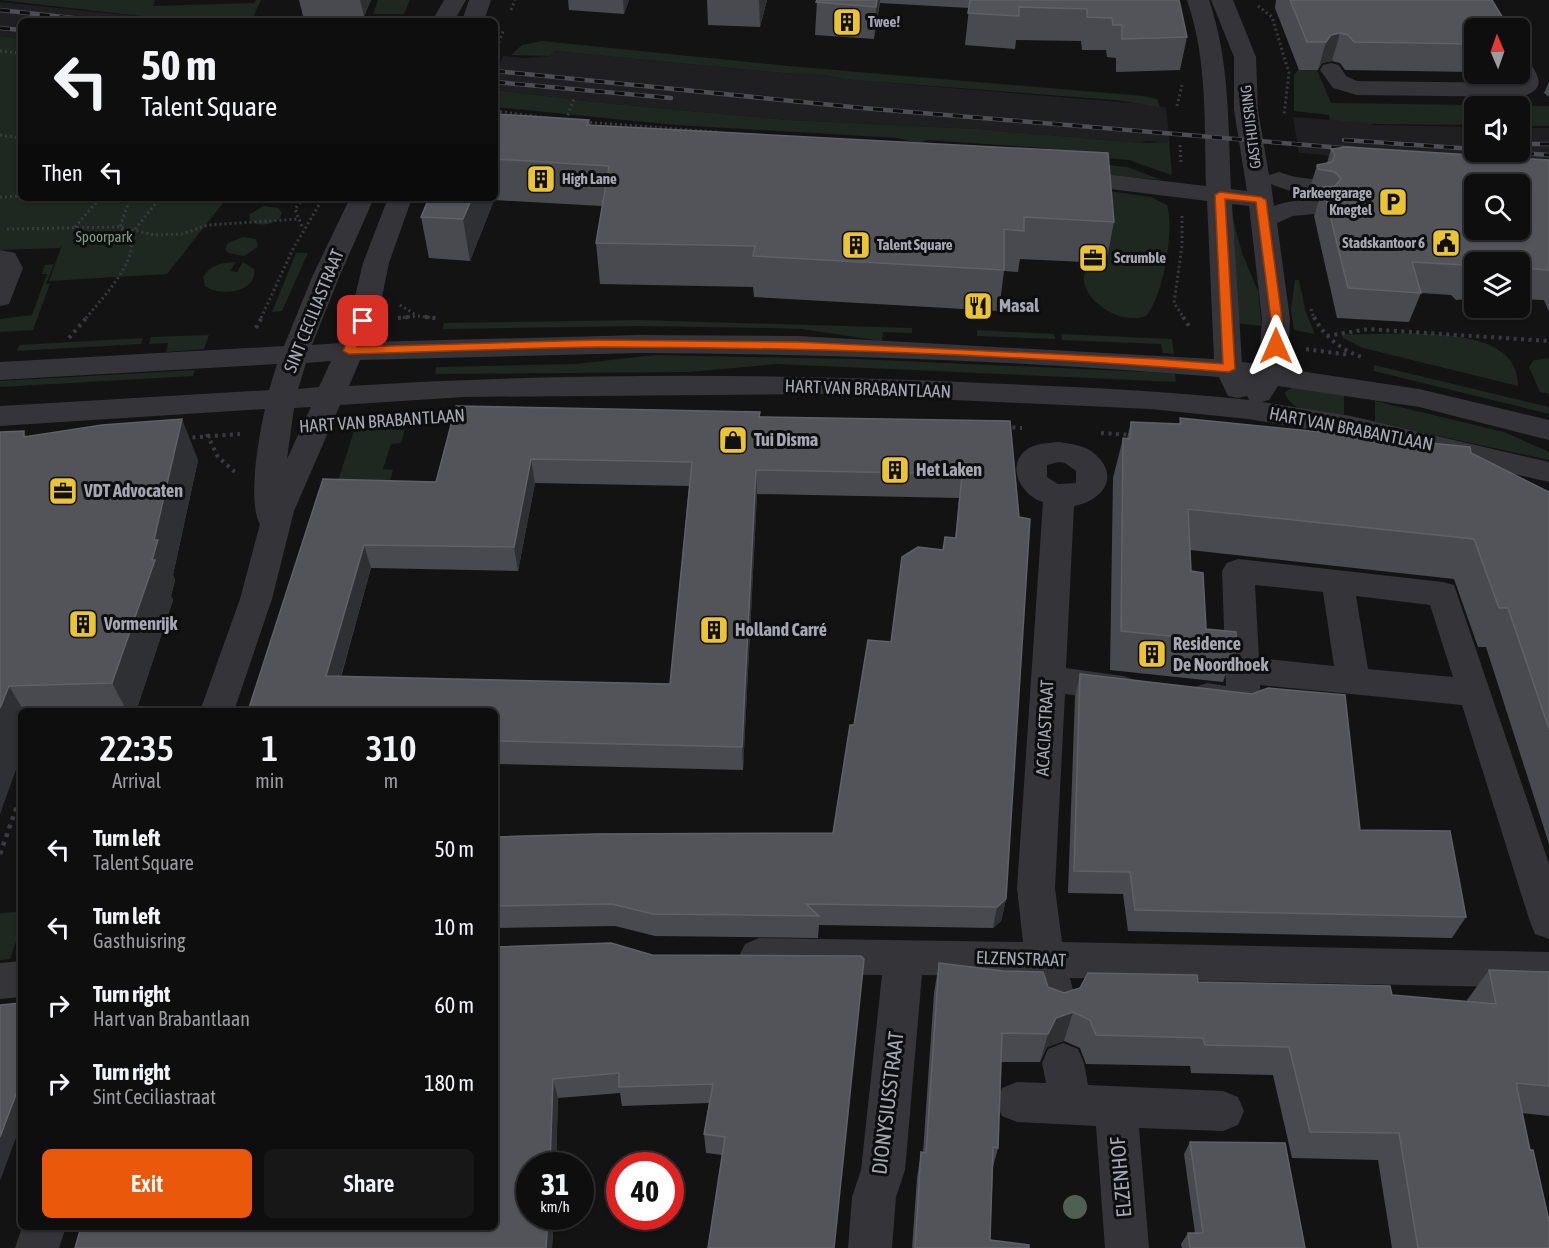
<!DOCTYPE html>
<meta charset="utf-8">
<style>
body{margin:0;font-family:"Asap Condensed",sans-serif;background:#171718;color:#f1f3f6;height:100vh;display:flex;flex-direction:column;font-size:22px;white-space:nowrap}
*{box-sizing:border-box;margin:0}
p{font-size:20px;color:#9b9c9e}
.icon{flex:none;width:33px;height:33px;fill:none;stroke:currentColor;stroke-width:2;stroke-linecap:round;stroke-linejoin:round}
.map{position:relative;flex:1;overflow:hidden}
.sheet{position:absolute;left:18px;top:708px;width:480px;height:522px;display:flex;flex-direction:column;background:#0e0e0f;border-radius:9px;box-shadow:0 2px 4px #0004,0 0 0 2px #2e2e2f}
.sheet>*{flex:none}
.top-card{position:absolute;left:18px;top:18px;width:480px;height:183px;border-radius:9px;box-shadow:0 2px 4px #0004,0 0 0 2px #2e2e2f;background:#0e0e0f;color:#f1f3f6;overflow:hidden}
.needle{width:39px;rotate:358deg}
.tools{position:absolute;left:1464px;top:18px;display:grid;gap:12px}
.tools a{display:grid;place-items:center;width:66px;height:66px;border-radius:9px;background:#0e0e0f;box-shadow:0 2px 4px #0004,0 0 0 2px #2e2e2f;font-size:30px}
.speed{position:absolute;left:516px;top:1152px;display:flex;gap:12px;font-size:30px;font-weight:700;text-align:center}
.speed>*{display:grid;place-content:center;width:78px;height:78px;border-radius:50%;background:#0e0e0f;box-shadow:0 2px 4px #0004,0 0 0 2px #2e2e2f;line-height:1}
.speed small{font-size:15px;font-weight:400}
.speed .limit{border:9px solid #d22;background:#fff;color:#111}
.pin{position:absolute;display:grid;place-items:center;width:51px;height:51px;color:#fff;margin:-26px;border-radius:12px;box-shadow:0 3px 9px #0006}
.me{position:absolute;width:66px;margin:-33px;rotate:0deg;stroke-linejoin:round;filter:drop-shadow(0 0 4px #0008)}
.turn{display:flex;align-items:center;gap:21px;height:126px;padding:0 24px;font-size:27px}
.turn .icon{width:78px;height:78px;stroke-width:2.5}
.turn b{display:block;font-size:42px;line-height:51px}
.then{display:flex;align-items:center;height:57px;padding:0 24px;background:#0003;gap:12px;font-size:22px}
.eta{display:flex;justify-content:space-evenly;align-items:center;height:102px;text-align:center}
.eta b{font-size:36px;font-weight:600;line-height:42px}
.cta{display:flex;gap:12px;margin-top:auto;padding:12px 24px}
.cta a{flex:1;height:69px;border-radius:9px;background:#ea580c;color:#fff;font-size:24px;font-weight:600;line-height:69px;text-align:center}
.cta a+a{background:#171718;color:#f1f3f6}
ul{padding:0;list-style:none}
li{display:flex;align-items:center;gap:18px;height:78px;padding:0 24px}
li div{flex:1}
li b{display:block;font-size:22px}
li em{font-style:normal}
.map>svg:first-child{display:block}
.built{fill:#1f1f21}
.green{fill:#1f2721}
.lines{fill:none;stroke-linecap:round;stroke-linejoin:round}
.path-far2{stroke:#3a3b40;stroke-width:3;stroke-dasharray:2 3;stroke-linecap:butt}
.path-far1{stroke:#3a3b40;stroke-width:4;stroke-dasharray:3 4.5;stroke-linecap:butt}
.path{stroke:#3a3b40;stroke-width:4.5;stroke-dasharray:4 5;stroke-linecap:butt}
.minor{fill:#343439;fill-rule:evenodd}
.rail-casing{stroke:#4d4e54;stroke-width:4.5}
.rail{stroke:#0e0e0f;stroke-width:3;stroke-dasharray:10;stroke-linecap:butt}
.tree{fill:#4d6051}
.wall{fill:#494a4f;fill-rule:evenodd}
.shaded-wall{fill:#2f3033}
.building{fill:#53545a;stroke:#606168;stroke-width:1.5;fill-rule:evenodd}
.route{fill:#ea580c;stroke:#983908;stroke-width:1.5}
.labels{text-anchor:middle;stroke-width:6;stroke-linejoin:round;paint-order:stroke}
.far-poi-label{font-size:15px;font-weight:bold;fill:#a5a8b4;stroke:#0e0e0f;text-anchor:start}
.far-street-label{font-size:15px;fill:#a5a8b4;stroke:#0e0e0f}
.far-park-label{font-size:15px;fill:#7d9f83;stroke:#0e0e0f}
.poi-label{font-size:18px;font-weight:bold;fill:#a5a8b4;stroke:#0e0e0f;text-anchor:start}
.street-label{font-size:18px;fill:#a5a8b4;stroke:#0e0e0f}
.near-street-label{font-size:21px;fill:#a5a8b4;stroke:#0e0e0f}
</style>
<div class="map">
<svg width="1549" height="1248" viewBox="0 0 1549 1248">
<rect width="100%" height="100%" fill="#131314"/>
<path class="built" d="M0 2 184 21H21V38L0 36Z
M553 51 794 74 823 75 853 80 1144 104 1166 107 1170 143 1146 141 1141 143 977 129 789 120 603 103 495 90V76L503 56 525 58 550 56Z
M1293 117 1372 123 1373 125 1474 127V152H1520V128H1549V174L1336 159 1325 155 1299 153Z"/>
<path class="green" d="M0 0H155L153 6 254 3 256 0H261L253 17 292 21H184Z
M378 0H410L404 14H373Z
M0 36 21 38V198H227L167 274 49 281 62 245 60 248 0 250Z
M542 41 788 66 1143 96 1157 99 1160 107 1115 100 853 80 823 75 794 74 554 51 550 56 511 55 522 45Z
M1299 69 1317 70 1331 103 1549 106V126H1520V106H1474V125L1378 124 1330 120 1329 115 1294 111V75Z
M495 90 603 103 789 120 977 129 1141 143 1169 142 1172 173 1171 175 1129 160 1105 158 1107 165 1127 167 1162 180 1110 175 1043 148 927 140 919 143 897 138 675 125 495 107Z
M1088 188 1151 197 1167 205C1175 229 1163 297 1146 316 1124 325 1089 306 1084 282 1083 275 1086 269 1088 262L1106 263Z
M264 206 278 208 282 213 280 218C271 225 258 228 249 219L250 214Z
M1232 215 1242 253 1258 291 1262 326 1235 323Z
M243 237 256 239 258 247 244 256 228 253 225 249 228 243Z
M296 253H308L282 311 272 312Z
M236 262 230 271 237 272 243 262 254 269C258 293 219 297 205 286L203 277C210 265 223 262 236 262Z
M54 264 46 284H50L33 330 0 332V319L32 315 47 274H42L45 265Z
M1295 280H1299L1306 313 1315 334 1294 330 1291 309Z
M639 320 912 328V333L883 332 882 341 802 329 767 328 638 326 443 329 444 323Z
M977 330 1054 334 1055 339 977 336Z
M1061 334 1172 339 1174 354 1163 353 1161 344 1062 340Z
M1342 334C1385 337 1520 317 1518 386L1363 348 1343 338Z
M209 335 204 349 166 352 168 343 149 344 151 337Z
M143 338 141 344 17 351 19 345Z
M655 355 857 359 1148 372 1175 374 1176 382 777 364 689 372 435 374 436 367 576 364Z
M1549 358V394L1540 392 1529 367 1534 360Z
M1374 365 1549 407V414L1374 371Z
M195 370 193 376 0 387V381Z
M1294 387 1344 395V418C1326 414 1289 414 1285 392Z
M1375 401 1504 432 1549 452V460L1375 422Z
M355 428 405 430 401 443 391 444 383 469 393 470 389 485 337 484Z
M21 912V927L10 959 0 960V913Z"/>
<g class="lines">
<path class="path-far2" d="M1258 6 1272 17 1289 73 1284 115
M511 10 515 0
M0 51 21 53
M495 52 504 29
M1177 106 1182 85
M495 111 548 118
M566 120 574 99
M585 122 718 132
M0 135 21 138
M1180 145 1181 164
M0 197 21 196
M303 198 295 209 303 229
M1182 216V246L1174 303 1184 318
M75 227 100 198
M7 229 120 227 154 235 182 234 208 225 299 219
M129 237 160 198
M400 305 416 315
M1311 309 1314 318
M86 318C99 302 135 264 131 242 130 236 124 231 120 227L130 198
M261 318 293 249 323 198
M398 318 417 316 436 318"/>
<path class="path-far1" d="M425 317 436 318
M1183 317 1191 329
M1314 317C1325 338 1342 351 1365 358
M398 318 409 317
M256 328 262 317
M1327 336 1368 329 1549 341
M69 338 87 317
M1306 349 1350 355
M1005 427 1022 428
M1101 433 1133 435
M207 434 218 457 237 474
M185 438 240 434"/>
<path class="path" d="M0 854 21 795"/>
<path class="minor" d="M444 0H466L454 21H432Z
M469 0H491L484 21H462Z
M1187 0H1209C1230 61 1228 125 1231 189L1247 191 1234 110V57L1211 0H1233L1256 57 1258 110 1269 175 1279 172 1295 177 1321 180 1324 185 1321 190C1303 195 1287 191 1271 184L1274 206C1290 200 1308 199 1325 203L1329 208 1325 213 1293 216 1277 223 1290 319 1287 369 1419 389 1549 420V440L1419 407 1278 386 1269 400 1262 402 1351 416 1549 462V482L1351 436 1248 419 1150 409 825 394 464 397 340 405 294 511 272 599 234 711H200L240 599 260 524C247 502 259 435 265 409L0 426V406L269 390 277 364 0 380V362L284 346 313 275 350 198H374L340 275 312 345 339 343 349 321 363 263 388 198H412L389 263 377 321 368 342 639 335 798 336 1214 359 1207 201 1094 187 1075 182 1058 167 1061 162 1070 160 1079 162 1096 173 1206 186C1204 123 1208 61 1187 0ZM1232 204 1249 206 1262 319 1259 364 1242 362ZM639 353C832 354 1026 361 1219 377L1228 396 1238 398 1247 396 1249 400C1160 390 1071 387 982 383 771 373 559 373 349 386L360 360ZM331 361 319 387 298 389 306 363ZM311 407 287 459 294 408Z
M1520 58 1528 60C1541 79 1546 90 1520 97L1357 95 1333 88 1320 70 1323 65 1331 63 1339 65 1346 76 1357 81 1516 83 1513 74H1520Z
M0 250 15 253 23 268 9 304 0 306Z
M1059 442C1071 444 1085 445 1095 454 1121 477 1102 501 1074 506L1066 668 1123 676 1135 680 1140 689 1135 698 1123 702 1065 694 1055 888 1062 942 1549 952V988L1070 978 1076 1002 1070 1015 1056 1020 1042 1015 1030 977 922 975 905 1170 896 1197 892 1248H848L852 1197 861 1170 882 975 759 974 745 968 739 956 745 944 759 938 1023 942 1017 888 1043 502C1022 496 1005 467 1026 450 1035 443 1049 443 1059 442ZM1059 462 1065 463 1076 471V483L1058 484 1047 477V465Z
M1238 559 1443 582 1454 585 1549 864V939L1535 934 1530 922 1462 705 1260 685 1261 701 1256 711C1237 717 1214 713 1195 707L1190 697 1195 687 1207 683 1226 686 1222 571 1227 563ZM1255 585 1323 592 1334 666 1259 658ZM1356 596 1430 605 1453 677 1368 669Z
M21 961V997L0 999V963Z
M1063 1043 1078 1049 1084 1063 1088 1085 1223 1091 1238 1097 1244 1111 1238 1125 1223 1131 1139 1128 1149 1248H1105L1096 1126 1017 1122 1002 1116 996 1102 1002 1088 1017 1082 1046 1083 1042 1063 1048 1049Z
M22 1227H66L59 1248H15Z"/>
<g class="rail-casing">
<path id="rail" d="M0 10 100 21
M0 28 21 30
M495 71 862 108 1355 149
M495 82 671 98
M1344 140 1474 149
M1520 144H1549
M1504 152 1549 155"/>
</g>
<use href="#rail" class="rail"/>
</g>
<circle class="tree" cx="1075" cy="1207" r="12"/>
<path class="wall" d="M299 0H371L364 16H303Z
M568 0H629L624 14 569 10Z
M707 0H767L760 27 708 25Z
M817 0H1179L1187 37 1180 70 1116 72V58L1107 57 1106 50H1082L1081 41 1016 40 1015 49 965 45 969 8 880 3 874 39 815 35Z
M1276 0H1492L1474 28V72L1345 70 1340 63 1332 61 1322 63 1318 70H1299L1275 8Z
M1549 82V97L1544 93Z
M495 114 589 120 590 125 1114 222 1106 263 1020 259 1018 272 1004 271 999 311 754 297 753 287 600 284 596 243 602 206 494 200 470 261 429 258 421 217 429 198H495Z
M1331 149 1549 160V312L1544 300 1520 299V262H1474V296H1472L1467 299 1456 300 1451 295 1421 293 1409 322 1337 318 1314 216 1319 200 1309 199 1308 194 1317 165 1327 163Z
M456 406 760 417 1010 421 1006 899 1001 921 993 928 819 925 818 938 655 936 615 926 495 928V837L833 833 854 725 891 642 943 550 955 538 959 498 757 494 743 770 495 764V711H248L323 479 436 482ZM535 483 689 486 670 684 341 677 371 568 518 571Z
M1180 418 1471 453 1549 492V844L1486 647H1478L1454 579 1190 550 1191 571 1206 629 1237 643 1223 682 1110 670 1113 478 1123 438H1127L1131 422 1179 424Z
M0 432 198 460 173 575 175 580 171 596 173 600 136 711H21L0 814Z
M1080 674 1360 830 1466 917 1452 938 1128 931 1123 894 1068 893 1075 697Z
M495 947 652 955 861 956 722 1155 706 1153 704 1134 709 1103 622 1106 620 1093 558 1098 556 1166H530V1216H554L552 1248 495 1227Z
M939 963 1048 987 1064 993 1198 982 1392 995 1468 1002 1467 1000 1489 970 1549 972V1116L1522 1113 1549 1248H1392L1378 1160 1292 1158 1273 1075 1191 1073 1190 1066 1086 1064 1080 1048 1064 1041 1047 1047 1040 1062H1001L998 1148 993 1167 990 1240 1029 1248H912L917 1178 921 1152H923L934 993Z
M1190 1142 1305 1248H1182L1181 1244 1188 1233H1195L1184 1154Z"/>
<path class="shaded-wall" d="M360 0H371L364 16Z
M623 0H629L624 14Z
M759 0H767L760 27Z
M877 0H880L874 39 876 7Z
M1340 33 1332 61 1322 63 1318 70 1326 42 1331 35Z
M472 198H494V200L470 261 463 219Z
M1474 282V290L1472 296 1467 299Z
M182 419 198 460 173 575 175 580 171 596 173 600 136 711H127L112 683 152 560 154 540Z
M531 459 535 483 518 571 514 547Z
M756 470 757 494 743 770 742 747Z
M364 545 371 568 334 700 326 676Z
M9 686 24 711H21V756L0 814V708Z
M1006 899 1001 921 993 928 997 907Z
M1073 1012 1064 1041 1047 1047 1040 1062 1048 1034 1056 1018Z
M553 1079 558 1098 556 1166H550Z
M21 1081V1124L0 1181V1137Z
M548 1216H554L552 1248H546Z"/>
<path class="building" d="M817 0H877L876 7 816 2Z
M970 0H1179L1187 37 1122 39V25H1113L1112 18 1087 17V9L1019 7V16L968 13Z
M1290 0H1492L1509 28H1474V44L1354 42 1348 35 1340 33 1331 35 1326 42H1307Z
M495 114 589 120 587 125 1108 153 1114 222 1024 217V231L1004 229V270L753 256 755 246 596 243 609 166 495 159Z
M1347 147 1549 160V270L1520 268V262H1474V270H1469L1463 265 1412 262 1421 293 1348 288 1323 187 1335 186 1341 179 1335 172 1318 169 1317 165 1332 162 1335 155 1331 149ZM1474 184H1520V230H1474Z
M429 198H472L463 219 421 217Z
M456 406 760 412 759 417 1010 421 1019 517 1030 519 1006 899 997 907 806 904 819 916 653 914 612 904 495 906V837L595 834 833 833 850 725H854L868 640 891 642 902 557 918 547 943 550 945 537 956 538 962 474 756 470 742 747 495 741V711H248L323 479 436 482ZM531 459 692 462 670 684 326 676 364 545 514 547Z
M1180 418 1470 447 1471 453 1549 492V729L1508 608H1499L1474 539 1188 509 1191 571 1203 573 1206 629 1236 632 1237 643 1121 631 1123 438 1130 439 1131 422 1181 424Z
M182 419 154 540H158L152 560H155L112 683 9 686 0 708V432L24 431V437L102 425Z
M1080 674 1252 694 1268 688 1345 695 1360 830 1450 831 1466 917 1135 910 1130 872 1074 871Z
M611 943 652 955 861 956 864 959 834 1248H708L725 1137 704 1134 713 1084 619 1087V1073L553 1079 550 1166H530V1216H548L546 1248H75L81 1227H495V947Z
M939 963 1004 971 1043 972 1048 987 1064 993 1080 988 1088 973 1197 975 1198 982 1390 986 1392 995 1496 1004 1489 970 1549 972V1086L1516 1083 1530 1150H1533L1549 1221V1248H1418L1399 1133 1310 1132 1289 1047 1205 1045 1203 1038 1096 1035 1090 1020 1073 1012 1056 1018 1048 1034 1002 1033 998 1148 993 1147 990 1240 1029 1245V1248H915L921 1152 926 1153Z
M21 1003V1081L0 1137V1005Z
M1190 1142 1285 1143 1305 1248H1190L1188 1233H1203Z"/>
<path class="route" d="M1220 192 1261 197 1266 200 1282 319V346L1276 349 1270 346 1271 319 1256 202 1225 199 1235 369 1229 372C1020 355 809 347 599 347 516 348 432 352 349 354L343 351 357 321 363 318 368 321 357 347 597 340 798 342 1157 359 1223 364 1215 195Z"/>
<defs>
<g id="building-square" transform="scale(1.5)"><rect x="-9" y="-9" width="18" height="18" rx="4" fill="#eac435" stroke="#0e0e0f"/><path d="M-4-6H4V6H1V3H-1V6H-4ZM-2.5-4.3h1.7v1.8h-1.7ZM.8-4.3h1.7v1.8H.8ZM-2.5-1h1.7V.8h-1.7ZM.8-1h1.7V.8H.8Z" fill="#111"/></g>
<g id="parking-square" transform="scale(1.5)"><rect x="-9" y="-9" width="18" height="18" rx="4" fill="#eac435" stroke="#0e0e0f"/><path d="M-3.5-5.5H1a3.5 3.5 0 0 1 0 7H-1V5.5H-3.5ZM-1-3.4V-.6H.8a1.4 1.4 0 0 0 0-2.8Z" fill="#111"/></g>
<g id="civic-square" transform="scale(1.5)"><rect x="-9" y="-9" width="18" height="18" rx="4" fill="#eac435" stroke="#0e0e0f"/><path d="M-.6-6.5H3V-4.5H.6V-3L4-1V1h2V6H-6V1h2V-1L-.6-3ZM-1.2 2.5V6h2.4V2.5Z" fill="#111"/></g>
<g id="office-square" transform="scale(1.5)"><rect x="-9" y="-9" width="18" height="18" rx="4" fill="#eac435" stroke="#0e0e0f"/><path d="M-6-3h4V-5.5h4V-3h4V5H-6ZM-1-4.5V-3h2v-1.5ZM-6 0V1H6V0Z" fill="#111"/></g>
<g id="restaurant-square" transform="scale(1.5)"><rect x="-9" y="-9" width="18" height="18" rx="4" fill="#eac435" stroke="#0e0e0f"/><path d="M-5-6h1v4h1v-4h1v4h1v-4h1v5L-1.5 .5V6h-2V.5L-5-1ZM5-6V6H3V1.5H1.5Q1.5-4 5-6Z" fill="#111"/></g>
<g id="shop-square" transform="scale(1.5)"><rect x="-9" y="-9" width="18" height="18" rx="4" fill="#eac435" stroke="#0e0e0f"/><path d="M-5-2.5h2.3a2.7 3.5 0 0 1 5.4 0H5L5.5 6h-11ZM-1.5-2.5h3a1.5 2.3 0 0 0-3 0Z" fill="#111"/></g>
</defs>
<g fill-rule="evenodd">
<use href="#building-square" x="847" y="22"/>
<use href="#building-square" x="541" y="179"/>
<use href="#parking-square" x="1393" y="202"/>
<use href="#civic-square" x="1446" y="243"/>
<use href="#building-square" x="856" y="245"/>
<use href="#office-square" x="1093" y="258"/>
<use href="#restaurant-square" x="978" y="306"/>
<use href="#shop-square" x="733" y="440"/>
<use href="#building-square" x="895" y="470"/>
<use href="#office-square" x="63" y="491"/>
<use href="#building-square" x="83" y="624"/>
<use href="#building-square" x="714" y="630"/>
<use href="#building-square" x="1152" y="654"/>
</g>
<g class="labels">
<g class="far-poi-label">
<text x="868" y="27">Twee!</text>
<text x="562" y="184">High Lane</text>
<text x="1372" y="198" text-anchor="end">Parkeergarage<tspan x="1372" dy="17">Knegtel</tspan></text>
<text x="1425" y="248" text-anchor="end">Stadskantoor 6</text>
<text x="877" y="250">Talent Square</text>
<text x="1114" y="263">Scrumble</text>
</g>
<g class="far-street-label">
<text transform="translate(1251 127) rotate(-97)" y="5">GASTHUISRING</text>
</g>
<g class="far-park-label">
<text x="104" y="242">Spoorpark</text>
</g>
<g class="poi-label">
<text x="999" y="312">Masal</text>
<text x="754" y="446">Tui Disma</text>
<text x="916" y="476">Het Laken</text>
<text x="84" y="497">VDT Advocaten</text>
<text x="104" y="630">Vormenrijk</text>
<text x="735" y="636">Holland Carré</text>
<text x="1173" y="650">Residence<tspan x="1173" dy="21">De Noordhoek</tspan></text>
</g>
<g class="street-label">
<text transform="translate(314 311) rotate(-68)" y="6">SINT CECILIASTRAAT</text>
<text transform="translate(868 389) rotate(2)" y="6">HART VAN BRABANTLAAN</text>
<text transform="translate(382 421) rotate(-4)" y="6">HART VAN BRABANTLAAN</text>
<text transform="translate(1351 429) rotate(11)" y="6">HART VAN BRABANTLAAN</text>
<text transform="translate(1045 728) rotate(-87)" y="6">ACACIASTRAAT</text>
<text transform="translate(1021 959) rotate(2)" y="6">ELZENSTRAAT</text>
</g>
<g class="near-street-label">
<text transform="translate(888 1103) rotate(-83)" y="7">DIONYSIUSSTRAAT</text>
<text transform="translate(1121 1177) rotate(-95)" y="7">ELZENHOF</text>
</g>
</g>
</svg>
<div class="tools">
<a><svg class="needle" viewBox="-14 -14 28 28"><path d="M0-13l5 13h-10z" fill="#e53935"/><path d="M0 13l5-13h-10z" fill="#9b9c9e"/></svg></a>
<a><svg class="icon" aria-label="sound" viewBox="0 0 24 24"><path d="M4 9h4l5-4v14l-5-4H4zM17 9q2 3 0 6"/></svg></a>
<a><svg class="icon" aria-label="search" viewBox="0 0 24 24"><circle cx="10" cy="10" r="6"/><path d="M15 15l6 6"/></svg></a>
<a><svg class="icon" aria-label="layers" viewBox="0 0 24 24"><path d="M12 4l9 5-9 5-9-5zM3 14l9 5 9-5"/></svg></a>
</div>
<div class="speed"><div>31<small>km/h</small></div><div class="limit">40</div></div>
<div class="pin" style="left:363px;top:321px;background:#d93025"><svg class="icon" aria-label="arrive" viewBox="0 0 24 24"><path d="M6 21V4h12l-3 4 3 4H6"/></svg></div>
<svg class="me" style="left:1276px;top:346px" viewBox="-20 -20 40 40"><path d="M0-17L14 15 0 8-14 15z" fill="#ea580c" stroke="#fff" stroke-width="4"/></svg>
<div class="top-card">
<div class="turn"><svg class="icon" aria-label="left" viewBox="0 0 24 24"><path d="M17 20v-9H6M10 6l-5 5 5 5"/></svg><div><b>50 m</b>Talent Square</div></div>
<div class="then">Then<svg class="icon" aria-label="left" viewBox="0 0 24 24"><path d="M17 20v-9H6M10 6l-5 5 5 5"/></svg></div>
</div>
<section class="sheet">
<div class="eta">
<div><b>22:35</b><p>Arrival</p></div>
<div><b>1</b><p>min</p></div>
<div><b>310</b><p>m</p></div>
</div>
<ul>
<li><svg class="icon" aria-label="left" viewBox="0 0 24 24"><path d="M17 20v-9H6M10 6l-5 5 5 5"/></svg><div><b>Turn left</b><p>Talent Square</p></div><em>50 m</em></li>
<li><svg class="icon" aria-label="left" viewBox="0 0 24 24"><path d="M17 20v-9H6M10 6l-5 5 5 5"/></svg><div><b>Turn left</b><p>Gasthuisring</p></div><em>10 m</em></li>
<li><svg class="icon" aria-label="right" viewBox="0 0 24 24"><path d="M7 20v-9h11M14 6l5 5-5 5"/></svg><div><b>Turn right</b><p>Hart van Brabantlaan</p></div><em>60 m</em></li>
<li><svg class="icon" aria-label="right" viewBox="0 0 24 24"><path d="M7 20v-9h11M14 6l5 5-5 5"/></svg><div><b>Turn right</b><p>Sint Ceciliastraat</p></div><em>180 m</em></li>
</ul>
<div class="cta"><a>Exit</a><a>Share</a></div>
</section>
</div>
